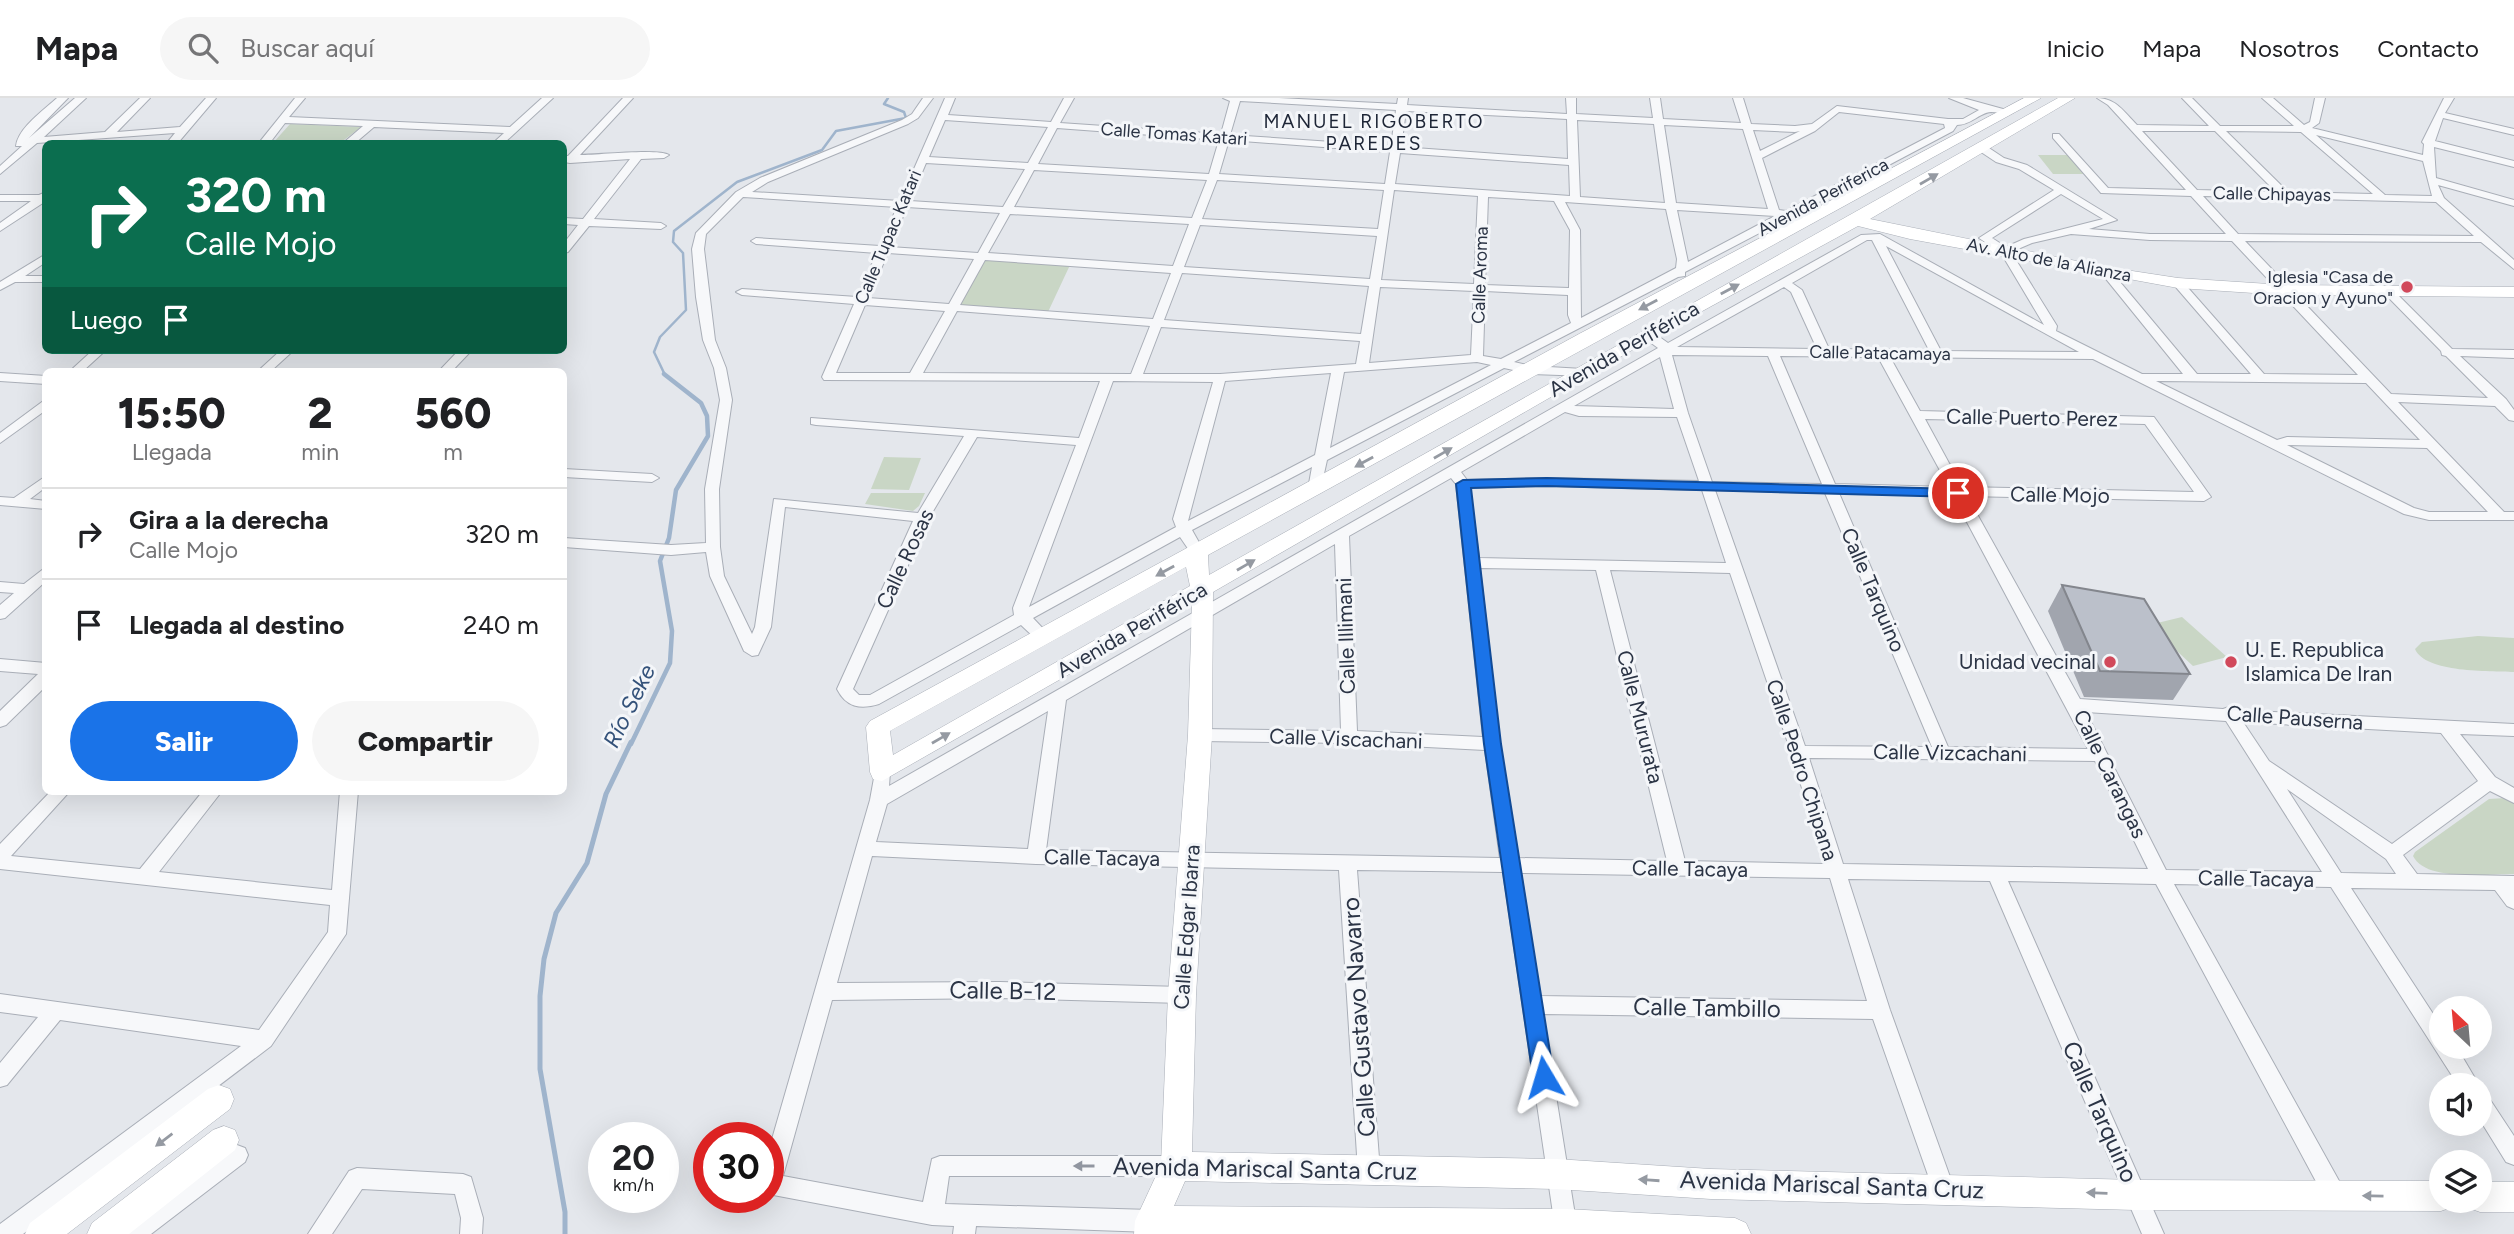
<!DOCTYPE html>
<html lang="es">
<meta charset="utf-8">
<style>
body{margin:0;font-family:Figtree,sans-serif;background:#f6f6f6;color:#202124;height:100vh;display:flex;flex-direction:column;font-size:26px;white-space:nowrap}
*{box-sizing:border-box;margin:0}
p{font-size:23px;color:#757577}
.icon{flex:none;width:38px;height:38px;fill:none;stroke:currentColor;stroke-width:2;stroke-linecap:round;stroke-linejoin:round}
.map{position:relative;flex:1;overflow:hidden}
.sheet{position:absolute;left:42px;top:270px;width:525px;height:427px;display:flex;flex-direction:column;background:#fff;border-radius:10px;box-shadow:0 7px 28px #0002}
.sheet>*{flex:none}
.top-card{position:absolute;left:42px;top:42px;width:525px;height:214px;border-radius:10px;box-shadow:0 7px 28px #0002;background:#0b6e4f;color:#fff;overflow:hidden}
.needle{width:46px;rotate:334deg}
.buttons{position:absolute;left:2429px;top:898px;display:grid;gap:14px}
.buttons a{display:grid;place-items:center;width:63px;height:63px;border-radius:50%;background:#fff;box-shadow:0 7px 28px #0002;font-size:35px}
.speed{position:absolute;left:588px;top:1024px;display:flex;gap:14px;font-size:35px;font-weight:700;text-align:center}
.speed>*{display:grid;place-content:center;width:91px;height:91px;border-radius:50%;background:#fff;box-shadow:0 7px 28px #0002;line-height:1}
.speed small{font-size:18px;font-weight:400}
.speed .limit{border:10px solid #d22;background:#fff;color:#111}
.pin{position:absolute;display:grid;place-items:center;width:60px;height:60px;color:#fff;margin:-30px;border:4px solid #fff;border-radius:50%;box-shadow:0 2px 7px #0007}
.me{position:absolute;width:77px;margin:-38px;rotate:353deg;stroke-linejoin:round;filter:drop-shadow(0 0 5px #0008)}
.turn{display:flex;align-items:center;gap:24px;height:147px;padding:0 28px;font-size:32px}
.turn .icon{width:91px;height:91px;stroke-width:2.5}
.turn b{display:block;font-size:49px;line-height:60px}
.then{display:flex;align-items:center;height:66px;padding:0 28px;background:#0003;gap:14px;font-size:26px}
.eta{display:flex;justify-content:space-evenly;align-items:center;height:119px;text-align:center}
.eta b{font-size:42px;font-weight:800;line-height:49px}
.cta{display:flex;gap:14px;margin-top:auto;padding:14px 28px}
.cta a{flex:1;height:80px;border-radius:42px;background:#1a73e8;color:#fff;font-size:28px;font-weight:800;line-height:80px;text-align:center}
.cta a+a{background:#f6f6f6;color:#202124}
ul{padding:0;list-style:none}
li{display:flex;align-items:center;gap:21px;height:91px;padding:0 28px;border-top:2px solid #e0e0e0}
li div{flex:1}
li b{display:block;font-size:26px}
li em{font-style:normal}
header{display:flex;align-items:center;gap:42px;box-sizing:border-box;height:98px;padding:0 35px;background:#fff;border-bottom:2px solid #e0e0e0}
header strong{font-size:33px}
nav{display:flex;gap:38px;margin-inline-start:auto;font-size:24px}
.search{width:490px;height:63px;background:#f6f6f6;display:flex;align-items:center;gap:18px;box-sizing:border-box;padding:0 24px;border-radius:38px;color:#757577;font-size:26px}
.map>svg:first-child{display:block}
.green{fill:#c9d6c5}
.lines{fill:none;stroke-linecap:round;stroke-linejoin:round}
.stream-far2{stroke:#9fb4cc;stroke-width:2.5}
.stream-far1{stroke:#9fb4cc;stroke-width:4.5}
.stream{stroke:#9fb4cc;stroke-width:5}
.street-casing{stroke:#a9aeb7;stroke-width:2}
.secondary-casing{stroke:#a9aeb7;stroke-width:1}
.street{fill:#f7f8fa;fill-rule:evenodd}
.secondary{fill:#fff;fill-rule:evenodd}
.wall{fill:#a1a5ae}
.building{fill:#bbc0ca;stroke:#83868d;stroke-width:2}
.oneway{fill:#959aa2}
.oneway2{fill:#9196a0}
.route{fill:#1a73e8;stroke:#114b97;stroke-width:2}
.poi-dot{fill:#d1495b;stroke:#f4f6f9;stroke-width:2.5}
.labels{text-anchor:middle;stroke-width:6;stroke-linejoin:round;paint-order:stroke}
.far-street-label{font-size:18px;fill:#2b3445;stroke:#f4f6f9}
.far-poi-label{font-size:18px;fill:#2b3445;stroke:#f4f6f9;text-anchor:end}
.far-neighbourhood-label{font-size:19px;letter-spacing:2px;fill:#1d2536;stroke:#f4f6f9}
.street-label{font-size:21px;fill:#2b3445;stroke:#f4f6f9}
.poi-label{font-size:21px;fill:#2b3445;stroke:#f4f6f9;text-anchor:start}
.water-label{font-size:23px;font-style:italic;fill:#34527a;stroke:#f4f6f9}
.near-street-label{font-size:24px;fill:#2b3445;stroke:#f4f6f9}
</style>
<header>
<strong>Mapa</strong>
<div class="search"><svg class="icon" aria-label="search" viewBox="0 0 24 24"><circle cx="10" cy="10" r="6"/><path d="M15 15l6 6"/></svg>Buscar aquí</div>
<nav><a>Inicio</a><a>Mapa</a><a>Nosotros</a><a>Contacto</a></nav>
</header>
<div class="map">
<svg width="2514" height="1136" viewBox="0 0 2514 1136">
<rect width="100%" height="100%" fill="#e4e7ec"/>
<path class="green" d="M290 26 361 29 340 45H273Z
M2038 57H2068L2084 76H2053Z
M985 161 1070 167 1048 214 960 208Z
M884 359 921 360 909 392 871 391Z
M871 395H925L919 408 913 413 865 406Z
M2182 519 2227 559 2193 568 2149 527Z
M2478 538 2514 540V574C2490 573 2425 575 2415 551L2422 544Z
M2505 700 2514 705V776C2487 776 2426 784 2413 758L2415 754 2489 701Z"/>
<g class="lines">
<path class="stream-far2" d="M665 277 654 254 660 239 686 212 683 155 673 144 674 133 737 84 822 52 836 33 906 20 904 14 884 6 888 0"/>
<path class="stream-far1" d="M631 646 670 565 672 533 660 463 669 440 676 392 708 338 707 318 701 305 664 276"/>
<path class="stream" d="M565 1136V1114L540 971V898L544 861 556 815 587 765 606 696 631 644"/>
<g class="street-casing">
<path id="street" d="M57 0H68L29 40 75 0H86L44 39 105 34 140 0H150L117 34 180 29 206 0H216L177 46H166L175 35 37 45 0 76V68L22 48H16C18 30 44 12 57 0Z
M295 0H305L289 19 510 29 542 0H553L503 46H492L504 35 374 29 354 46H342L363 28 285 25 269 46H258Z
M623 0H633L580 57C597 57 659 50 669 57L664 60 641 61 594 121 661 125 666 128 661 131 589 128 568 154 564 155V145L578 127 564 126V120L583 121 630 61 570 65 564 64V58H568Z
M923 0H933L918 20 908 26 768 84 752 94 900 103 945 0H955L948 17 1051 24 1064 0H1074L1060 25 1221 36 1230 3 1223 0H1279L1397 6 1398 0H1408L1407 7 1567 16 1566 0H1576V16L1653 20 1650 0H1660L1663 21 1741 25 1733 0H1743L1751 26 1795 28 1812 26 1837 8 1948 21H1963L1979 12 1949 0H1963L2014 14C2006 19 2000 14 1991 14 1979 15 1971 27 1957 27L1953 33 1800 114 1821 116V120L1790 119 1685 174V178L1678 179 1514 264 1532 268 1583 271 1589 275 1587 278 1532 276 1504 270 1327 362 1320 394 1315 395 1308 391 1312 369 1192 432 1205 455 1203 458H1193L1180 439 1033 520 1051 539 1048 543H1038L1021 527 879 606C860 612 846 609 837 591L913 423 785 409 771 529 758 557 752 558 744 553 710 478 706 454 671 457 564 449V440L671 447 706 445 705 391 720 302 714 270 703 242 696 199 692 151 696 135 736 94 760 80 902 22 912 16ZM1240 3 1396 12 1391 48 1230 37ZM1406 13 1567 21 1568 61 1401 49ZM1839 14 1944 26 1945 30 1786 113 1779 112 1762 60 1815 33ZM945 22 1048 29 1028 65 929 59ZM1577 22 1654 26 1665 105 1580 99ZM1664 27 1743 31 1768 111 1676 105ZM1057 30 1219 42 1209 76 1038 66ZM1753 32 1795 34 1800 33 1760 53ZM1229 42 1390 54 1385 86 1219 76ZM1400 55 1569 67 1570 98 1395 86ZM926 65 1025 71 1003 109 910 103ZM1034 72 1207 82 1192 120 1014 109ZM1217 82 1384 92 1378 131 1202 121ZM1394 92 1478 98 1474 186 1381 182ZM743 99 897 109 880 148 756 140 751 143 756 146 877 155 857 199 742 191 736 194 742 197 854 206 822 279 824 282 1100 283 1079 340 811 320V326L816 327 964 338 918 415 774 401 755 529 752 536 724 478 720 449 719 391 732 302 726 270 715 242 704 151 706 136ZM1488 99 1554 103 1570 132 1569 190 1485 187ZM1565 104 1666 111 1677 161 1676 170 1581 220 1580 132ZM907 109 1000 115 978 155 890 149ZM1677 112 1775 118 1688 164ZM1010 116 1189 126 1173 168 988 155ZM1200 127 1377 138 1370 181 1184 169ZM888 155 974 161 949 206 868 200ZM985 162 1171 175 1153 221 960 207ZM1182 175 1369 188 1361 236 1164 222ZM1380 189 1474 193 1471 257 1369 265ZM1485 193 1568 197V217L1571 225 1501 261 1483 258ZM865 207 945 213 910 275H836ZM957 213 1150 228 1131 276 923 275ZM1161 229 1360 243 1356 266 1220 276H1143ZM1477 264 1491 267 1330 350 1344 274ZM1331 275 1315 357 1188 423 1225 283ZM1113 283 1213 284 1173 421 1176 429 1029 509ZM977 339 1076 347 1013 510 1014 517 870 597H859L853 591 929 420Z
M2097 0C2116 0 2124 14 2137 27L2209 28 2182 0H2192L2220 28H2294L2262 0H2273L2304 27 2310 24 2315 0H2325L2319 25 2312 30 2423 57 2424 46 2422 44 2444 0H2454L2445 15 2514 31V37L2443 20 2435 43 2514 63V69L2434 49 2436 80 2514 102V108L2438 87 2444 100 2514 162V171L2481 144 2245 143 2391 296 2488 300 2446 258 2442 257 2441 253 2384 195V191H2392L2452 251 2514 252V260L2460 258 2506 301 2514 312V323L2509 322 2495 308 2398 304 2504 414H2514V422H2429L2404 416 2093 261 1890 259 1920 313 2154 319 2211 399 2204 403 1967 398 2080 601 2223 611 2229 609 2235 612 2514 626V638L2460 636 2495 679 2514 690V705L2490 693 2403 757 2417 776 2514 778V811L2507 808 2495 792 2351 790 2441 928V948H2456L2479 987H2458L2331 789 2174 786 2343 1090 2346 1097 2343 1104 2335 1108 2327 1104 2156 786 2008 783 2164 1136H2142L1990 783 1848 781 1890 912 1954 1090 1951 1097 1943 1101 1935 1097 1873 921 1543 916 1578 1136H1556L1503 774 1357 772 1380 1073 1377 1080 1369 1083 1361 1080 1358 1073 1339 772 1036 766 872 758 837 885 1000 884 1182 889 1189 891 1192 897 1189 903 1182 905 1000 900 832 902 783 1078 923 1104 932 1061 940 1058H1176L1184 1061 1187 1068 1184 1075 1176 1078H949L945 1106 1151 1112 1159 1115 1162 1123 1159 1131 1151 1134 976 1128 975 1136H953L954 1128 932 1127 768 1096V1055L870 702 876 669H888L890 674 889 688 1658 250 1643 239V233H1651L1668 245 1861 137 1880 136 2044 227 2001 155 1979 140 2054 92 2019 71 1996 64 1978 52V48H1986L2004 60 2027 67 2117 122 2089 131 2150 136H2226L2191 98 2101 95 2053 40V36H2059L2108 90 2186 92 2108 7ZM2142 33H2215L2276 94 2197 92ZM2226 33 2301 34 2373 96 2288 94ZM2316 37 2423 63 2432 98 2385 97ZM2061 96 2103 121 2024 141 2006 149 1992 140ZM2203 98 2436 104 2474 138 2238 136ZM2071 136 2150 142 2232 143 2358 277 2264 276 2182 183H2174V187L2251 276H2197L2110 172H2102V176L2183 276H2142L2056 233 2057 228 2011 154 2032 145ZM1867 142H1872L1929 252 1829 251 1802 192 1792 185ZM1886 148 2079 254 1941 253ZM1784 189 1791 194 1817 251 1677 249ZM1672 257 1768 258 1822 386 1712 384 1688 315ZM1780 258 1878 259 1949 389 1835 386ZM1660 259 1674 311 1574 308ZM2156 283 2366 285 2420 342 2287 339 2277 342ZM1565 314 1579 318 1677 319 1699 383 1547 380 1467 382 1461 374ZM1925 321 2145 326 2194 394 1962 389ZM2287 347 2427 350 2488 414H2429L2414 410ZM1451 380 1456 386 1483 639 1357 633 1349 438ZM1547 388 1702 392 1726 465 1479 460 1470 390ZM1715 392 1825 395 1932 649 1805 648ZM1839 395 1953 398 2088 651 1948 649ZM1335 446 1341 633 1200 631 1194 633 1192 637 1194 641 1200 643 1349 645 1485 652 1500 760 1046 752 1066 602ZM1480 470 1596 472 1667 763 1518 760 1500 646ZM1610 472 1730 475 1791 654 1825 766 1685 763ZM1048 613 1028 751 876 744 887 706ZM2086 614 2226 623 2322 774 2166 772ZM2243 624 2441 635 2478 683 2392 746 2269 663ZM1809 660 2095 663 2148 771 1843 766ZM2287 691 2386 761 2396 776 2341 775ZM1521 775 1830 780 1867 903 1540 898Z
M46 94V103L0 133V125L31 103H0V97H39Z
M46 156V164L25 178H46V184H15L0 192V184Z
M93 252H106L83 273H70Z
M281 252H294L271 273H258Z
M459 252H472L452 273H439Z
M0 275 46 278V286L0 283Z
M46 301V312L0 345V335Z
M564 371 652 376 659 380 652 384 564 379Z
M46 378V389L30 401 46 403V411L0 407V399L14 400Z
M46 469V483L5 520 0 521V507L14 495 0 494V484L24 486Z
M0 561 46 565V588L6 627 0 629V613L38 576 0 573Z
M51 693H70L11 758 140 771 203 693H222L159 774 332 792 340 693H358L346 836 271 948 23 1136H0V1126L241 948 60 922 7 987 0 989V965L38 919 0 914V896L259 932 328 834 330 807 0 771V746Z
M2480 995 2487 997 2514 1038V1067L2506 1064 2480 1022Z
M237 1047 245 1050 248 1057 245 1064 151 1136H122L125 1128 229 1050Z
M357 1070 463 1076 471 1079 483 1120 482 1136H460L461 1120 455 1096 362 1091 332 1136H308L349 1073Z"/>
</g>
<g class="secondary-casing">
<path id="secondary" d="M2024 0H2041L1208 457 1209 477 2058 0H2075L1870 121 2106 169 2178 180 2284 187 2514 189V199L2284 197 2178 190 1910 141 1858 128 1653 240 1213 494 1212 637 1196 897 1192 1054 1556 1061 1711 1071 2136 1082 2441 1083V1102H2455L2452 1109 2441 1113 2136 1112 1711 1101 1556 1091 1185 1083 1174 1108 1566 1111 1735 1120 1746 1125 1751 1136H1134L1135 1123 1161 1067 1168 897 1188 637 1192 506 882 683 873 681 870 674 866 629 870 623 1579 236ZM1186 469 1190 488 893 657 890 633Z
M219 987 230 991 234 1001 230 1011 67 1136H25L30 1125 208 991Z
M224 1028 235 1032 239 1042 235 1052 129 1136H87L92 1125 213 1032Z
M2480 1084H2514V1114H2480L2469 1110 2466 1102H2480Z"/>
</g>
<use href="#street" class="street"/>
<use href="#secondary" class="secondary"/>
</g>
<path class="wall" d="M2062 487 2190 576 2173 602 2084 599 2048 513Z"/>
<path class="building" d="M2062 487 2144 501 2190 576 2100 573Z"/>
<defs><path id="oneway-solid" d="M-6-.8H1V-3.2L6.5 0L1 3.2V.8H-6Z" transform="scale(1.75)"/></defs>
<g class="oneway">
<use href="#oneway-solid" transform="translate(1929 81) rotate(-30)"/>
<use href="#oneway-solid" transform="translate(1730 191) rotate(-28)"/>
<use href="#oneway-solid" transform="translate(1648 207) rotate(152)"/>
<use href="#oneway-solid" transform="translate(1443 355) rotate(-30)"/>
<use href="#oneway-solid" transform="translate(1364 364) rotate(151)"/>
<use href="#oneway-solid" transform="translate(1246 467) rotate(-30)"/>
<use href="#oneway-solid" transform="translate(1165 473) rotate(151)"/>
<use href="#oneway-solid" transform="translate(941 640) rotate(-30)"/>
<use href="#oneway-solid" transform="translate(164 1042) rotate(143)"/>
<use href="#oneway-solid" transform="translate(1649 1082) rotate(-176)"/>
<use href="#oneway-solid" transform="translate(2097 1095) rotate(-178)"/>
<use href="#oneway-solid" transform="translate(2373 1098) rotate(-179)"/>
</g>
<use class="oneway2" href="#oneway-solid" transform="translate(1084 1068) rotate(180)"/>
<path class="route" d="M1547 380 1958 391 1965 395 1958 399 1547 388 1471 390 1501 646 1554 979 1551 986 1544 989 1536 986 1533 979 1484 646 1456 386 1463 382Z"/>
<g class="poi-dot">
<circle cx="2407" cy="189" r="7"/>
<circle cx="2110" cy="564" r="7"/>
<circle cx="2231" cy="564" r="7"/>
</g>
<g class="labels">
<g class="far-street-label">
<text transform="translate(1174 36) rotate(4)" y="6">Calle Tomas Katari</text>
<text transform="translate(2272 96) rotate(1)" y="6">Calle Chipayas</text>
<text transform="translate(1823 99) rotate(-28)" y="6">Avenida Periferica</text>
<text transform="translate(888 139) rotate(-67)" y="6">Calle Tupac Katari</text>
<text transform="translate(2049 162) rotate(11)" y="6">Av. Alto de la Alianza</text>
<text transform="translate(1480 177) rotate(-88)" y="6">Calle Aroma</text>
<text transform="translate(1880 255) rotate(1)" y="6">Calle Patacamaya</text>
</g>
<g class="far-poi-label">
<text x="2393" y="185">Iglesia "Casa de<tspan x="2393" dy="21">Oracion y Ayuno"</tspan></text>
</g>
<g class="far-neighbourhood-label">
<text x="1374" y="30">MANUEL RIGOBERTO<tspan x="1374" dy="22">PAREDES</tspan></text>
</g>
<g class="street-label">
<text transform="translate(1624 251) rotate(-30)" y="7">Avenida Periférica</text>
<text transform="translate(2032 320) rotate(1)" y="7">Calle Puerto Perez</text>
<text transform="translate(2060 397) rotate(1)" y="7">Calle Mojo</text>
<text transform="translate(905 461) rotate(-65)" y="7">Calle Rosas</text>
<text transform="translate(1873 492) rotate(67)" y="7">Calle Tarquino</text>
<text transform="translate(1132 532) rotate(-30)" y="7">Avenida Periférica</text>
<text transform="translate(1346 538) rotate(-92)" y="7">Calle Illimani</text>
<text transform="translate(1640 619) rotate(76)" y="7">Calle Mururata</text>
<text transform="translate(2295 620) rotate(4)" y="7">Calle Pauserna</text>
<text transform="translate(1346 641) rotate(2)" y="7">Calle Viscachani</text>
<text transform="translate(1950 655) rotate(1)" y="7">Calle Vizcachani</text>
<text transform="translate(1802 672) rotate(72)" y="7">Calle Pedro Chipana</text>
<text transform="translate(2110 676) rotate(64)" y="7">Calle Carangas</text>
<text transform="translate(1102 760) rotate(1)" y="7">Calle Tacaya</text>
<text transform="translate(1690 771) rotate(1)" y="7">Calle Tacaya</text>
<text transform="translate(2256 781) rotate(1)" y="7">Calle Tacaya</text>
<text transform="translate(1187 829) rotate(-86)" y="7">Calle Edgar Ibarra</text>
</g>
<g class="poi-label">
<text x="2245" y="559">U. E. Republica<tspan x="2245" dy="24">Islamica De Iran</tspan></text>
<text x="2096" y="571" text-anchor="end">Unidad vecinal</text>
</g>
<g class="water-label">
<text transform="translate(629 608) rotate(-64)" y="8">Río Seke</text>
</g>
<g class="near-street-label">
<text transform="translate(1003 893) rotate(1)" y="8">Calle B-12</text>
<text transform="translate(1707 910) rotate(1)" y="8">Calle Tambillo</text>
<text transform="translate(1359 919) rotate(-94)" y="8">Calle Gustavo Navarro</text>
<text transform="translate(2100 1014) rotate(66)" y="8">Calle Tarquino</text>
<text transform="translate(1265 1071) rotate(1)" y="8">Avenida Mariscal Santa Cruz</text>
<text transform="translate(1832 1087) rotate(2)" y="8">Avenida Mariscal Santa Cruz</text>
</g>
</g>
</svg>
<div class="buttons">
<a><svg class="needle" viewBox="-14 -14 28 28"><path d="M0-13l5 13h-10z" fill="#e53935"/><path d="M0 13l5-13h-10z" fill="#757577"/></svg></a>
<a><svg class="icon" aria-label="sound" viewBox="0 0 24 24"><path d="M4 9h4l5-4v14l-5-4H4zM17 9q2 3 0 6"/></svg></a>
<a><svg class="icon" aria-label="layers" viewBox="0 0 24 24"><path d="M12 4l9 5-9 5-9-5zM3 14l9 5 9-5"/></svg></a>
</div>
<div class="speed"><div>20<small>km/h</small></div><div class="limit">30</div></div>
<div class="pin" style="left:1958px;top:395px;background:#d93025"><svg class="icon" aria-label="arrive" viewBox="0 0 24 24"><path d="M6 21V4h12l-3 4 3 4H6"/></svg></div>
<svg class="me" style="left:1544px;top:979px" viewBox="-20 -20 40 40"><path d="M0-17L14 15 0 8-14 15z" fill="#1a73e8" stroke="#fff" stroke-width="4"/></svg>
<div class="top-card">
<div class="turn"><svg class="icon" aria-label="right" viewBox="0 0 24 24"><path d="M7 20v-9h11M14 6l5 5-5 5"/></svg><div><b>320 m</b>Calle Mojo</div></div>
<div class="then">Luego<svg class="icon" aria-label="arrive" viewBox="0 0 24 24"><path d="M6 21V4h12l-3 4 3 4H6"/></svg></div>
</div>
<section class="sheet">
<div class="eta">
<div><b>15:50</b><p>Llegada</p></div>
<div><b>2</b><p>min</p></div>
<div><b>560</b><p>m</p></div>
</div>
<ul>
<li><svg class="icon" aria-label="right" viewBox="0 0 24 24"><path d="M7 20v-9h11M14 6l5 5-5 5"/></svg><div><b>Gira a la derecha</b><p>Calle Mojo</p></div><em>320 m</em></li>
<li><svg class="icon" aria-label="arrive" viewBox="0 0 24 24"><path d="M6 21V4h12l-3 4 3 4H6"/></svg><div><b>Llegada al destino</b></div><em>240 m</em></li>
</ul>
<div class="cta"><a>Salir</a><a>Compartir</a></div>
</section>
</div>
